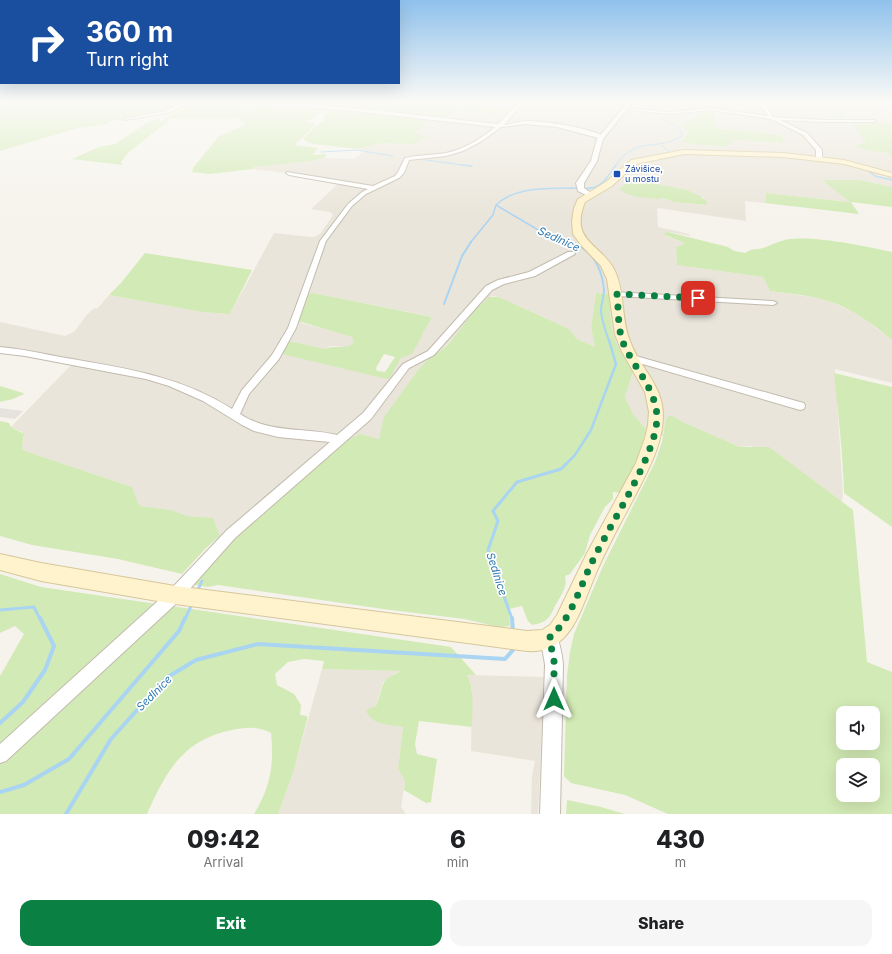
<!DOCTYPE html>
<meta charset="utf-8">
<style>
body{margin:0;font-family:Inter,sans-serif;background:#f6f6f6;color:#202124;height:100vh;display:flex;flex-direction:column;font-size:15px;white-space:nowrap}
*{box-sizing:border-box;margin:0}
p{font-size:13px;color:#757577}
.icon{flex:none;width:22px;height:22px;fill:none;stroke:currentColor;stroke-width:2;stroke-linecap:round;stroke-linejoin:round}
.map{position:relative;height:814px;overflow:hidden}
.sheet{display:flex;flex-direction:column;background:#fff;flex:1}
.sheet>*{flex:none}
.hud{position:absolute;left:0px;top:0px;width:400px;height:84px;box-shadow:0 4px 16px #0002;background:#1a4fa0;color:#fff;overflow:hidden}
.buttons{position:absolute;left:836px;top:706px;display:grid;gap:8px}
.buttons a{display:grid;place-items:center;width:44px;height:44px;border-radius:8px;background:#fff;box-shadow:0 4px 16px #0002;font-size:20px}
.pin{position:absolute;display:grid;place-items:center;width:34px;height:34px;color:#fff;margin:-17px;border-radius:8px;box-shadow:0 2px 6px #0006}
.me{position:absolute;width:44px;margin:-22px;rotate:0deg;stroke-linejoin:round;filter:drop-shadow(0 0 3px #0008)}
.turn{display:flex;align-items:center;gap:14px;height:84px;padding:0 20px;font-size:18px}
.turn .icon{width:52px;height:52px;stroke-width:2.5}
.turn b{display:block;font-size:28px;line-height:34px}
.eta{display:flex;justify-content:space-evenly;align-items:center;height:68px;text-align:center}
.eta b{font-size:24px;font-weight:800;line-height:28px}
.primary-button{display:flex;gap:8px;margin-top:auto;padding:8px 20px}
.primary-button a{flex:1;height:46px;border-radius:12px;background:#0b8043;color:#fff;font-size:16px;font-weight:800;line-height:46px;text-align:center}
.primary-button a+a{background:#f6f6f6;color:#202124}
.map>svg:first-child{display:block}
.residential{fill:#eae5da;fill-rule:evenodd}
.industrial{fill:#e6e2dd}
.education{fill:#efe8d6}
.green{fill:#d2eab5;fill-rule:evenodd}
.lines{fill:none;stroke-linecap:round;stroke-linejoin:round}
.stream-far5{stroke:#a9d4f2;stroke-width:1}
.stream-far4{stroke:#a9d4f2;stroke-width:1.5}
.stream-far3{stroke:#a9d4f2;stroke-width:2}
.stream-far2{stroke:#a9d4f2;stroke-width:2.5}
.stream-far1{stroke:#a9d4f2;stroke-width:3}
.stream{stroke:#a9d4f2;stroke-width:4}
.minor-casing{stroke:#c2bbae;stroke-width:2}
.tertiary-casing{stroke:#c2bbae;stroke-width:2}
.secondary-casing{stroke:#d6c79b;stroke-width:2}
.minor{fill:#fff;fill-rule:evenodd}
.tertiary{fill:#fff;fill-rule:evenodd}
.secondary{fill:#fff3cd;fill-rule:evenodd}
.route{stroke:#0b8043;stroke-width:7;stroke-dasharray:0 12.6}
.transit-dot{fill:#1a4fb4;stroke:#fff;stroke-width:1.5}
.labels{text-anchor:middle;stroke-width:3.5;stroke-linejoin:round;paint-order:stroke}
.far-transit-label{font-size:9px;fill:#164399;stroke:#fff;text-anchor:start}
.water-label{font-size:11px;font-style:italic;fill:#2e7ab2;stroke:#fff}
</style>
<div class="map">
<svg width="892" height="814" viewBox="0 0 892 814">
<rect width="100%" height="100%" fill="#f6f3ec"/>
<path class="residential" d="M477 103H792L809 105 808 103H820L837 119 847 118 832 103 892 105V123H855L854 124 866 143 856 144 855 145 864 150 888 153 892 158V187L860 180H823L851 202 766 193 765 203 745 201 746 221 658 208 657 210 658 227 689 234 690 236 670 232 664 233 668 237 684 243 683 245 676 248 677 265 763 277 770 291 818 298 831 302 859 315 892 340V383L835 369 843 494 842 502 827 491 751 446 740 447 683 422 673 416 666 419 663 436 646 429 633 414 625 397 633 372 624 359 612 334 609 318 610 294 596 293 591 328 595 347 577 339 569 329 499 297 492 296 481 304 448 345 428 359 418 370 391 408 379 439 360 434 227 542 220 536 212 518 187 516 171 510 141 506 138 503 132 487 25 451 22 448 24 437 22 432 11 427 72 364 13 353 0 352V322L65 336 74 332 86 316 94 308 97 309 109 295 202 312 230 314 274 233 311 237H315L321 233 333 215 330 212 311 209 339 183 287 173 252 169 254 167 324 158 353 159 365 151 358 149 380 143 415 144 419 139 414 133 426 123 451 114 454 111 485 114 514 109 476 105ZM714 110 716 128 781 135 784 143 735 140 725 147 702 145 681 140 685 138 693 119 700 111ZM631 180 688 190 695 195 704 198V205L674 202 662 198 660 199 637 196 621 187ZM323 295 429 316 432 317 423 334 401 358 390 378 283 354 289 341 325 349 330 346 346 347 353 344 354 341 352 337 344 334 301 323 303 306Z
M322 669 405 671 396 673 383 682 376 706 377 722 403 727 398 769 405 781 401 807 406 814H278L293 773Z
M467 675 544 677 538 814H531L532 775 535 761 471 751 472 691 470 682Z"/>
<path class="industrial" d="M0 408 23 411 15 419 0 417Z"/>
<path class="education" d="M577 103H613L623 105 618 110 575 105Z"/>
<path class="green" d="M0 103H184L176 108 156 113 161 110H158L154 114 107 122 108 124 78 128 0 151Z
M187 103 255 104 241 115 256 106 261 105 295 109 327 110C321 114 311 118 307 122L316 124 295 145H292L318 148 313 155 324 154 327 156C320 162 267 165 254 167L252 169 210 174 192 172 193 168 218 137 246 124 239 120 240 118 238 116 235 119H171L129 152 121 162 122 165 72 159 99 147 115 144 151 120 161 119 159 121H163L176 109Z
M266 103H477L476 105 514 109 507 115 454 111 446 119Z
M820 103H832L848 118 837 119Z
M332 110 430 120 414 133 428 137 419 139V140H421L415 144 380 143 358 149 314 144 305 141 304 138 318 124 324 121V115Z
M698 110H714L716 128 781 135 785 143 735 140 725 147 702 145 680 141 685 138 688 132 682 127 684 123 693 119 700 111Z
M855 123H892V158L888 153 864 150 854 145 866 143 853 124Z
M631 179 688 190C694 194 702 196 707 202L706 205 674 202 663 198 660 199C648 198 629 198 619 189Z
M822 180H860L892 187V207L851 202 859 214 765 203 766 193 850 202Z
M668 232 728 247 734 251 746 253C750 248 757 250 763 248 772 245 781 240 790 239 817 236 865 246 892 252V340C874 325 854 310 831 302 812 295 790 294 770 291L763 277 677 265 676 247 683 245 684 243 665 235 664 233Z
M145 253 252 270 230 314 202 312 109 295 121 283Z
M312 293 323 295 432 317 412 354 401 358 390 378 387 379 282 354 289 341 325 349C335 344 346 351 354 342L352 337 298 321 309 294ZM384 354 395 357 385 372 377 371 376 368Z
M596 293 610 294C609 329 613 342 633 372L625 397 633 414 646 429 641 450 621 493 613 492V499L605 507 590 535 585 553 570 574 565 576C568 588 560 596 555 606 550 618 546 623 532 625L528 621 522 606 509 609 510 626 499 627 464 619 383 609 218 585 208 587 195 585V581L221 548 320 462 349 439 360 434 379 439 384 417 418 370 428 359 448 345 475 310 489 297H499L569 329 577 339 595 347 591 328Z
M834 373 892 387V527L844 493C843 453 838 413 834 373Z
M0 386 23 393 24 394 13 399 0 402Z
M669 416H673L683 422 740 447H769L853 510 867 662 892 672V814H668L625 795 571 783 564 776 567 676 570 652 574 634 603 566 655 462 662 442 666 419ZM843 713H873V743H843ZM843 765H873V795H843Z
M0 421 9 423 11 427 24 434 22 448 25 451 132 487 138 503 141 506 171 510 187 516 213 518 220 536 206 548 182 574 118 559 32 545 0 536Z
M0 574 41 587 451 647 476 675H467C475 690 472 711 472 727L419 721 415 744 417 754 437 759 431 802 426 803 404 790 405 781 398 769 403 727C390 725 371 725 366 710L376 706C386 683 377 681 402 671L322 669 324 661 304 659 288 662 275 674 277 685 294 694 301 705 300 715 307 716V720L293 773 278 814H254C271 786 274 765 271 733 258 726 246 727 232 730 183 740 166 771 147 814H0V676L24 634 15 626 0 633Z
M567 800 601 807 625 814H566Z"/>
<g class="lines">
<path class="stream-far5" d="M662 145 672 155
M321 152 356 150 393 156
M731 155 764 156
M426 160 470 166
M615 166C637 134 657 153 683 135 676 119 652 122 649 103"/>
<path class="stream-far4" d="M462 165 472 166
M866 169 875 176 892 180
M470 243 493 215 496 205
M574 243 545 234 496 205C515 186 548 189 573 188 580 188 588 190 595 187 605 183 610 173 616 165"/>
<path class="stream-far3" d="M571 242C593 250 602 268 604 290 604 297 601 304 601 311 602 322 606 332 609 341
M444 304 462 256 471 242"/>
<path class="stream-far2" d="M565 465 575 455 591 430 616 364 609 340"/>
<path class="stream-far1" d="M197 592 202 581
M0 610 34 607 40 619
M185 619 192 604
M512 619 488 550 498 521 493 511 517 482 561 469 566 464"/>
<path class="stream" d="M512 618 513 631
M0 723 23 702 45 670 54 646 40 618
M0 792 24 785 69 759 179 631 185 618
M66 814 111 739 166 678 196 660 258 644 505 659 513 650V646"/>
<g class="minor-casing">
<path id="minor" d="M181 103H187L168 113 125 120 123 119 165 111Z
M256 103C337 103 418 116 498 124L518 103H523L504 125C512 124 520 121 528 121 546 121 591 128 605 137L602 139 557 127 525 124 501 127 482 141 463 151 446 156 409 160 404 173 399 178 366 194 352 206 326 241 296 328 279 359 249 394 240 414C271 434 303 427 337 435L363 413 403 364 428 351 486 286 498 280 529 272 568 252H574L575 254 535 276 504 284 492 290 434 355 409 368 371 419 235 538 180 600 6 761 0 763V744L170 590 227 530 330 442 278 437 254 431 242 425 203 401 169 386 146 379 25 356 0 353V347C23 349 44 354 66 358 124 368 181 376 232 409L242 390 272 355 288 328 320 241 348 204 362 192 368 189 289 175 286 173 287 172 373 186 395 176 398 172 405 158C418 155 432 155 446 153 464 149 481 139 495 127L363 112Z
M759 103H764L773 117 823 120H874L876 121 874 122H823L780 120 807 133 822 150V158L819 160 816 158V150L803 135 771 119 711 110 669 114 622 109 624 108 669 112 711 108 768 116Z
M614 292 773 301 777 303 773 305 617 296 613 294Z
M632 355 800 402 804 403 805 406 804 409 800 410 629 360 627 358 629 356Z"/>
</g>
<g class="tertiary-casing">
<path id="tertiary" d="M627 103H632L603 139 597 161 584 183V188L594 195 590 197 578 191 576 183 591 161 597 139Z
M549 629 555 632C560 643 562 653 563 665L560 814H540L545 665C544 655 539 641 543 632Z"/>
</g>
<g class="secondary-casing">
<path id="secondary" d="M684 150 783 153 844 160 892 173V177L844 164 783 157 684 154 636 164 612 186 585 202C569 242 601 243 615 271 625 293 621 319 630 341 639 367 663 385 663 415 663 443 649 469 636 494 621 523 604 552 592 583 579 614 569 654 527 651L175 604 41 581 0 570V554L41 563 175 586 527 631 542 630 550 625 557 615 587 553 636 463 645 438 648 425 649 412 645 392 621 350 615 334 607 279 601 266 581 245 573 234 572 221 574 208 578 199 606 182 631 160Z"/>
</g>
<use href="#minor" class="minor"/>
<use href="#tertiary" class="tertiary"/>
<use href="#secondary" class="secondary"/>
</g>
<linearGradient id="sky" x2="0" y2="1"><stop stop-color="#8fc1ec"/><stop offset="0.47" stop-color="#fbfaf6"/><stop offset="1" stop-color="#fbfaf6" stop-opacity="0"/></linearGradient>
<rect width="892" height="217" fill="url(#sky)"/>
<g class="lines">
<path class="route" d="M554 699V659L549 638C572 619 580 586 593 560 611 524 634 489 649 451 653 441 657 428 657 416 655 388 635 369 624 345 617 328 619 311 617 294L698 298"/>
</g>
<rect class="transit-dot" x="613" y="170" width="8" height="8" rx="2"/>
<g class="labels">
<g class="far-transit-label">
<text x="625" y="172">Závišice,<tspan x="625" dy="10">u mostu</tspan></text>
</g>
<g class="water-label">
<text transform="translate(559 239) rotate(24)" y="4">Sedlnice</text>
<text transform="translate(497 574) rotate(72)" y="4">Sedlnice</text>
<text transform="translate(154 693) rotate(-45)" y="4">Sedlnice</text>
</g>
</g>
</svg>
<div class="buttons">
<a><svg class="icon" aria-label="sound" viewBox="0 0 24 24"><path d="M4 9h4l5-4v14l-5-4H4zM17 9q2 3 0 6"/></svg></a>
<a><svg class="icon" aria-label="layers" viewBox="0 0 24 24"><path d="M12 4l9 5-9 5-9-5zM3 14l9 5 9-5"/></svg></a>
</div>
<div class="pin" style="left:698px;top:298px;background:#d93025"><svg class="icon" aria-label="arrive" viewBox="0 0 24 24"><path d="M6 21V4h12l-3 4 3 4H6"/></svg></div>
<svg class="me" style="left:554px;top:699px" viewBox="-20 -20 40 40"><path d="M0-17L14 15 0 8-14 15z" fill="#0b8043" stroke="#fff" stroke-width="4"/></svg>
<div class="hud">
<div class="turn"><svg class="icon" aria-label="right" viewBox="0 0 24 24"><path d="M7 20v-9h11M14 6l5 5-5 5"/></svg><div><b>360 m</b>Turn right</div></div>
</div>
</div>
<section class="sheet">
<div class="eta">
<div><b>09:42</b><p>Arrival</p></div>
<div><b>6</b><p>min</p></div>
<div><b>430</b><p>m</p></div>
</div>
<div class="primary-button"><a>Exit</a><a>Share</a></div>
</section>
